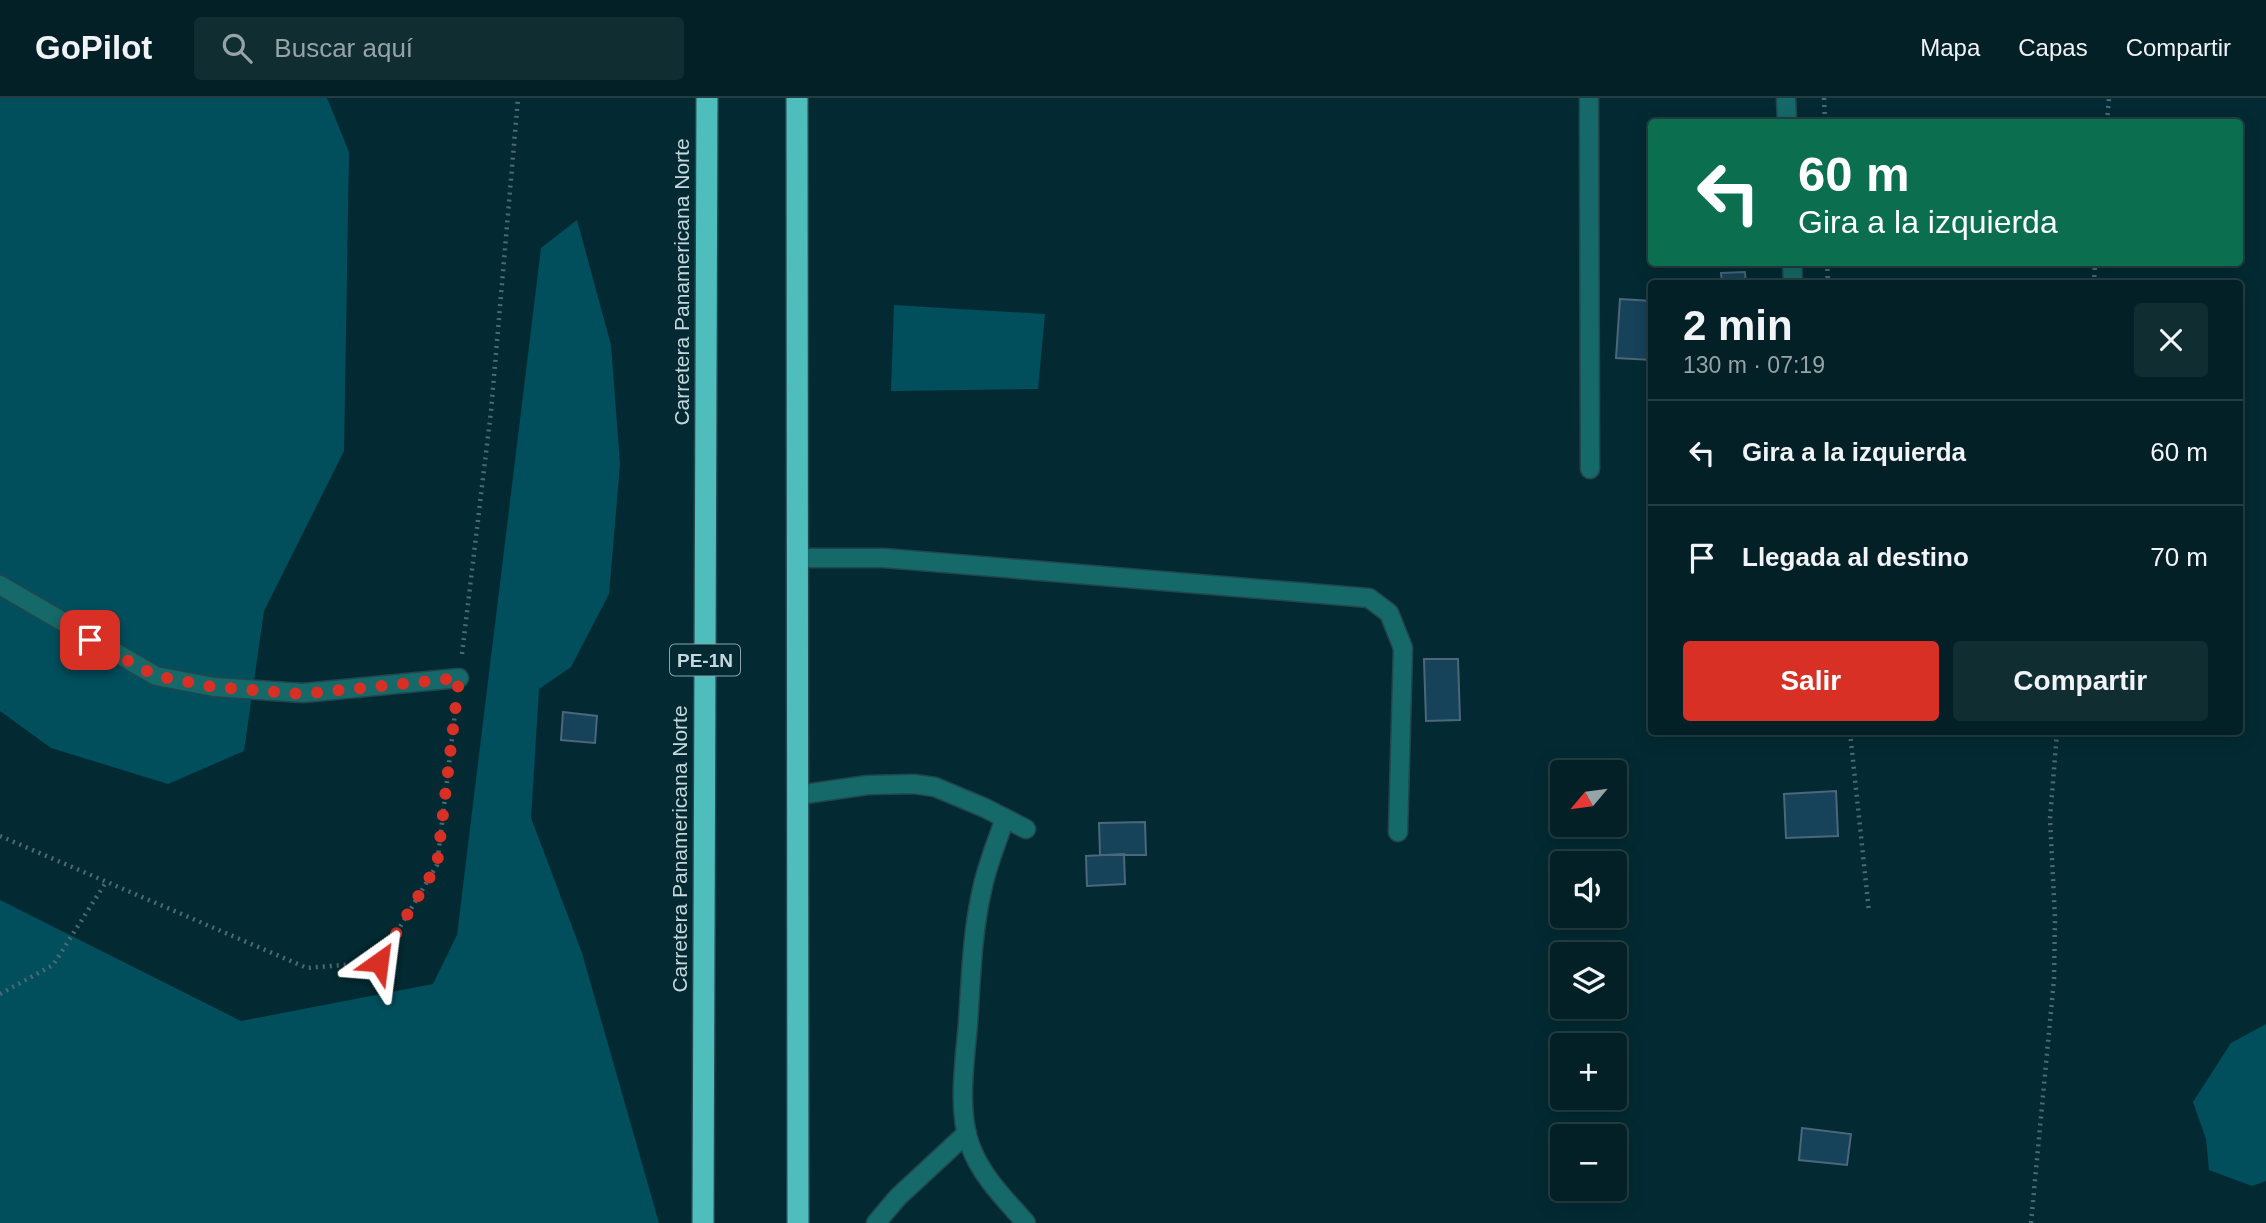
<!DOCTYPE html>
<html lang="es">
<meta charset="utf-8">
<style>
body{margin:0;font-family:Arial,sans-serif;background:#102d32;color:#f1f3f6;height:100vh;display:flex;flex-direction:column;font-size:26px;white-space:nowrap}
*{box-sizing:border-box;margin:0}
p{font-size:23px;color:#96a3a7}
.icon{flex:none;width:38px;height:38px;fill:none;stroke:currentColor;stroke-width:2;stroke-linecap:round;stroke-linejoin:round}
.map{position:relative;flex:1;overflow:hidden}
.side{position:absolute;left:1648px;top:182px;width:595px;height:455px;display:flex;flex-direction:column;background:#022026;border-radius:7px;box-shadow:0 4px 18px #0003,0 0 0 2px #233e43}
.side>*{flex:none}
.top-card{position:absolute;left:1648px;top:21px;width:595px;height:147px;border-radius:7px;box-shadow:0 4px 18px #0003,0 0 0 2px #233e43;background:#0b6e4f;color:#fff;overflow:hidden}
.needle{width:46px;rotate:241deg}
.controls{position:absolute;left:1550px;top:662px;display:grid;gap:14px}
.controls a{display:grid;place-items:center;width:77px;height:77px;border-radius:7px;background:#022026;box-shadow:0 4px 18px #0003,0 0 0 2px #233e43;font-size:35px}
.pin{position:absolute;display:grid;place-items:center;width:60px;height:60px;color:#fff;margin:-30px;border-radius:14px;box-shadow:0 4px 10px #0006}
.me{position:absolute;width:77px;margin:-38px;rotate:31deg;stroke-linejoin:round;filter:drop-shadow(0 0 5px #0008)}
.turn{display:flex;align-items:center;gap:24px;height:147px;padding:0 35px;font-size:32px}
.turn .icon{width:91px;height:91px;stroke-width:2.5}
.turn b{display:block;font-size:49px;line-height:60px}
.round{display:grid;place-items:center;flex:none;width:74px;height:74px;border-radius:7px;background:#102d32}
.head{display:flex;align-items:center;justify-content:space-between;height:119px;padding:0 35px}
h1{font-size:42px;font-weight:800;line-height:52px}
.action{display:flex;gap:14px;margin-top:auto;padding:14px 35px}
.action a{flex:1;height:80px;border-radius:7px;background:#d93025;color:#fff;font-size:28px;font-weight:800;line-height:80px;text-align:center}
.action a+a{background:#102d32;color:#f1f3f6}
ul{padding:0;list-style:none}
li{display:flex;align-items:center;gap:21px;height:105px;padding:0 35px;border-top:2px solid #233e43}
li div{flex:1}
li b{display:block;font-size:26px}
li em{font-style:normal}
header{display:flex;align-items:center;gap:42px;box-sizing:border-box;height:98px;padding:0 35px;background:#022026;border-bottom:2px solid #233e43}
header strong{font-size:33px}
nav{display:flex;gap:38px;margin-inline-start:auto;font-size:24px}
.search{width:490px;height:63px;background:#102d32;display:flex;align-items:center;gap:18px;box-sizing:border-box;padding:0 24px;border-radius:7px;color:#96a3a7;font-size:26px}
.map>svg:first-child{display:block}
.green{fill:#014f5d}
.building{fill:#16425a;stroke:#4b6779;stroke-width:2}
.lines{fill:none;stroke-linecap:round;stroke-linejoin:round}
.lane-casing{stroke:#22464d;stroke-width:21}
.highway-casing{stroke:#22464d;stroke-width:24}
.path{stroke:#4b6a71;stroke-width:4.5;stroke-dasharray:2 5;stroke-linecap:butt}
.lane{stroke:#166969;stroke-width:18}
.highway{stroke:#50bdbd;stroke-width:21}
.route{stroke:#d93025;stroke-width:12;stroke-dasharray:0 21.6}
.labels{text-anchor:middle;stroke-width:5;stroke-linejoin:round;paint-order:stroke}
.shield{fill:#032a32;stroke:#8aa3a9;stroke-width:2}
.shield-label{font-size:19px;font-weight:bold;fill:#c4d7dc}
.street-label{font-size:21px;fill:#c4d7dc;stroke:#032a32}
</style>
<header>
<strong>GoPilot</strong>
<div class="search"><svg class="icon" aria-label="search" viewBox="0 0 24 24"><circle cx="10" cy="10" r="6"/><path d="M15 15l6 6"/></svg>Buscar aquí</div>
<nav><a>Mapa</a><a>Capas</a><a>Compartir</a></nav>
</header>
<div class="map">
<svg width="2266" height="1125" viewBox="0 0 2266 1125">
<rect width="100%" height="100%" fill="#032a32"/>
<path class="green" d="M0 0H327L349 54 344 353 264 513 244 653 168 686 51 650 0 613Z
M577 122 611 247 620 366 609 496 571 569 539 591 531 720 582 855 659 1125H0V802L241 923 433 886 457 837 541 150Z
M894 207 1045 216 1038 291 891 293Z
M2266 926V1083L2252 1088 2209 1072 2206 1041 2193 1004 2231 945Z"/>
<path class="building" d="M1745 174 1746 186H1722L1721 175Z
M1620 201 1652 203V262L1616 260Z
M1424 561H1458L1460 622 1426 623Z
M563 614 597 618 595 645 561 642Z
M1836 693 1838 738 1786 740 1784 696Z
M1145 724 1146 757H1100L1099 725Z
M1124 756 1125 786 1087 788 1086 758Z
M1802 1030 1851 1036 1847 1067 1799 1062Z"/>
<g class="lines">
<g class="lane-casing">
<path id="lane" d="M1589 0 1590 371
M1786 0 1787 24
M1792 164 1793 186
M797 460H884L1369 500 1389 515 1403 550 1398 734
M0 487 156 578 214 589 303 595 459 580
M798 697 868 687 914 686 935 689 985 710 1026 731
M1005 720C997 744 987 767 982 792 972 835 971 881 968 925 965 962 957 1012 970 1047 981 1078 1005 1101 1026 1125
M876 1125 898 1099 967 1035"/>
</g>
<g class="highway-casing">
<path id="highway" d="M797 0 798 1125
M703 1125 707 0"/>
</g>
<path class="path" d="M1824 0 1825 24
M2107 24 2109 0
M1827 164 1828 186
M2094 186 2095 164
M462 556 491 313 518 0
M1850 634 1869 814
M0 738 307 870 379 864 437 767 456 607
M0 896 53 867 106 784
M2031 1125 2054 881 2055 820 2050 721 2057 634"/>
<use href="#lane" class="lane"/>
<use href="#highway" class="highway"/>
</g>
<g class="lines">
<path class="route" d="M90 542 156 578 214 589 303 596 459 580 437 767 379 864"/>
</g>
<g class="labels">
<rect class="shield" x="670" y="546.5" width="70" height="31" rx="5"/>
<g class="shield-label">
<text x="705" y="569">PE-1N</text>
</g>
<g class="street-label">
<text transform="translate(682 184) rotate(-90)" y="7">Carretera Panamericana Norte</text>
<text transform="translate(680 751) rotate(-90)" y="7">Carretera Panamericana Norte</text>
</g>
</g>
</svg>
<div class="controls">
<a><svg class="needle" viewBox="-14 -14 28 28"><path d="M0-13l5 13h-10z" fill="#e53935"/><path d="M0 13l5-13h-10z" fill="#96a3a7"/></svg></a>
<a><svg class="icon" aria-label="sound" viewBox="0 0 24 24"><path d="M4 9h4l5-4v14l-5-4H4zM17 9q2 3 0 6"/></svg></a>
<a><svg class="icon" aria-label="layers" viewBox="0 0 24 24"><path d="M12 4l9 5-9 5-9-5zM3 14l9 5 9-5"/></svg></a>
<a>+</a>
<a>−</a>
</div>
<div class="pin" style="left:90px;top:542px;background:#d93025"><svg class="icon" aria-label="arrive" viewBox="0 0 24 24"><path d="M6 21V4h12l-3 4 3 4H6"/></svg></div>
<svg class="me" style="left:379px;top:864px" viewBox="-20 -20 40 40"><path d="M0-17L14 15 0 8-14 15z" fill="#d93025" stroke="#fff" stroke-width="4"/></svg>
<div class="top-card">
<div class="turn"><svg class="icon" aria-label="left" viewBox="0 0 24 24"><path d="M17 20v-9H6M10 6l-5 5 5 5"/></svg><div><b>60 m</b>Gira a la izquierda</div></div>
</div>
<section class="side">
<div class="head"><div><h1>2 min</h1><p>130 m · 07:19</p></div><a class="round"><svg class="icon" aria-label="close" viewBox="0 0 24 24"><path d="M6 6l12 12M18 6L6 18"/></svg></a></div>
<ul>
<li><svg class="icon" aria-label="left" viewBox="0 0 24 24"><path d="M17 20v-9H6M10 6l-5 5 5 5"/></svg><div><b>Gira a la izquierda</b></div><em>60 m</em></li>
<li><svg class="icon" aria-label="arrive" viewBox="0 0 24 24"><path d="M6 21V4h12l-3 4 3 4H6"/></svg><div><b>Llegada al destino</b></div><em>70 m</em></li>
</ul>
<div class="action"><a>Salir</a><a>Compartir</a></div>
</section>
</div>
